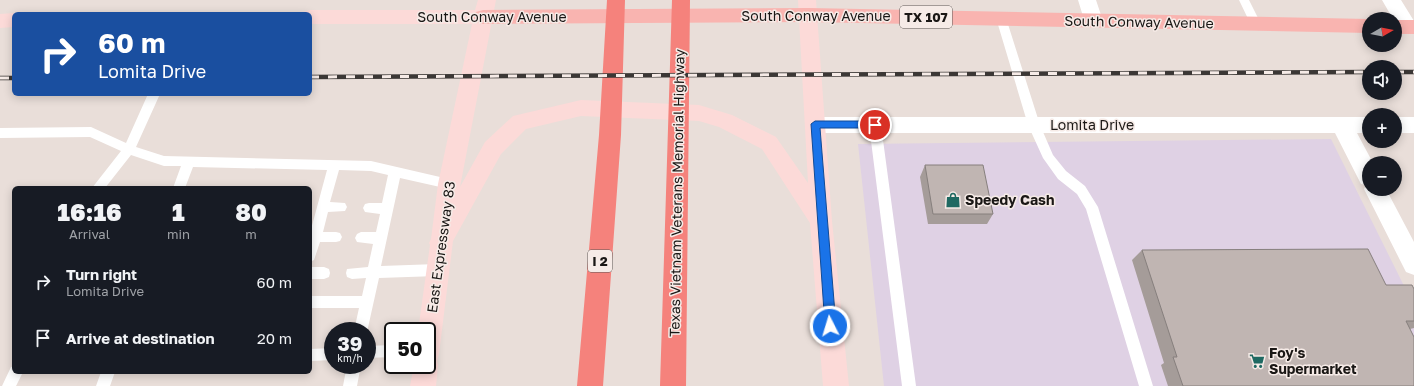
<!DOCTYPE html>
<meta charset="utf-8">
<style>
body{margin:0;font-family:"Golos Text",sans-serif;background:#20242c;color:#f1f3f6;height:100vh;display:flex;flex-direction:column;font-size:15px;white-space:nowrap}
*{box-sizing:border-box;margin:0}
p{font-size:13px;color:#9ea1a6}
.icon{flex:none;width:22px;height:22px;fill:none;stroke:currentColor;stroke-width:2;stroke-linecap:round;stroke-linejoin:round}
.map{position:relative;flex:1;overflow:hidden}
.details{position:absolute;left:12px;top:186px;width:300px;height:188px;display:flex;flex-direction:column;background:#171b24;border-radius:6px;box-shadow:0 2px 10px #0003}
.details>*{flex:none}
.guide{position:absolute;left:12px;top:12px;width:300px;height:84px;border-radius:6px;box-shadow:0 2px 10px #0003;background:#1a4fa0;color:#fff;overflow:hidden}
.needle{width:26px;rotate:81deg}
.buttons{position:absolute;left:1362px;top:12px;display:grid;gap:8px}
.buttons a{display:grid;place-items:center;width:40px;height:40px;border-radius:50%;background:#171b24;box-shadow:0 2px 10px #0003;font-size:20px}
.speed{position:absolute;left:324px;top:322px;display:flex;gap:8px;font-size:20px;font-weight:700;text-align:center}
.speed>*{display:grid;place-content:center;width:52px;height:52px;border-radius:50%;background:#171b24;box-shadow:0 2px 10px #0003;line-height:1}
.speed small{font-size:10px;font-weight:400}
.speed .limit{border:2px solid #111;border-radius:6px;background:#fff;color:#111}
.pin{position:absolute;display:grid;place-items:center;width:34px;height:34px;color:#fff;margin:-17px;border:2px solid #fff;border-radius:50%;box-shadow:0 1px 4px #0007}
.me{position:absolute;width:44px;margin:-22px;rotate:355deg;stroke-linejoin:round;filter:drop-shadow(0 0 3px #0008)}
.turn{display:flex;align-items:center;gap:14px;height:84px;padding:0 20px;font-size:18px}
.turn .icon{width:52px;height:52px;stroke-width:2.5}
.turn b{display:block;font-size:28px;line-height:34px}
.eta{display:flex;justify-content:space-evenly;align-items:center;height:68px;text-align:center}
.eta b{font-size:24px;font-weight:800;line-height:28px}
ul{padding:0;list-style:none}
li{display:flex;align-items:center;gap:12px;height:56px;padding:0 20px}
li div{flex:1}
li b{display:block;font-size:15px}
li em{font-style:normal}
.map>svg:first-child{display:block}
.commercial{fill:#dfd1e4}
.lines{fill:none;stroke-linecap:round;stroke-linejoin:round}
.service{fill:#fff;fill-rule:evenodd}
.minor{fill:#fff;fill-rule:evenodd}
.secondary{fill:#fcdad8;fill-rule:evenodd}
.primary{fill:#f9b4b0;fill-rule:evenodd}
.motorway{fill:#f5827c;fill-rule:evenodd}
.rail-casing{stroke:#3b3735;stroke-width:4.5}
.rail{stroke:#f6ebe7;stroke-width:3;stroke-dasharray:9;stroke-linecap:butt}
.wall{fill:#a59c99}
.building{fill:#c0b5b2;stroke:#867f7d}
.route{fill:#1a73e8;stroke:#114b97}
.labels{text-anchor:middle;stroke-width:3;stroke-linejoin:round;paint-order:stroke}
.shield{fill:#f6ebe7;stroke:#5c5754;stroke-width:1}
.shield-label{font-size:13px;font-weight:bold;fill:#1a1715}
.street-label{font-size:14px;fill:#1a1715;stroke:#f6ebe7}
.poi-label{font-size:14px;font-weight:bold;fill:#1a1715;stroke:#f6ebe7;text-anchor:start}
</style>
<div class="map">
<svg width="1414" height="386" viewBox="0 0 1414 386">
<rect width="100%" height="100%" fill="#e9ded9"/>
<path class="commercial" d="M1331 139 1414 306V386H884L858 144Z"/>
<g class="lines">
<path class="service" d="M1239 0H1249L1261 24 1260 27H1252Z
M1001 14 1005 15 1006 18 1040 125 1053 155 1066 171 1085 186 1098 207 1153 386H1139L1086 209 1077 194 1058 179 1043 158 1028 125 996 18 997 15Z
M148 94H160L136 147 164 156 371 161 453 180 455 184 453 188 449 189 400 178 381 266 437 264 441 266 443 270 441 274 437 276 379 278 367 332V331H354L359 308H310V296H362L366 278 352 279 347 277 346 273 347 269 368 267 373 244 357 242 355 238 357 234 361 232H376L380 214 365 212 363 208 365 204 369 203H382L388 175 371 171 339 170 330 202 345 203 347 207 345 211 328 212 323 232H336L340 233 342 237 340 241 336 242H320L314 260 310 262V233L327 170 193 167 185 188H173L181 166H164L131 155 105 188H92L121 151 90 137 0 138V128L91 127 126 143Z
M875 120 879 122 881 125 916 386H902L869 125 871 122Z
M310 267H324L329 269 330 273 329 277 324 279H310Z
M393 345V357L367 358V346Z
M333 348V360L310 361V349Z
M347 365H361L357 386H343Z
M14 366V372H23L16 386H2L11 367Z
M101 372H115L110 386H96Z"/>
<path class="minor" d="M1078 0H1096L1103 21 1100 26 1093 28 1086 26Z
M1382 0H1401L1414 21V32L1408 34 1401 32 1395 22V19H1393Z
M815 117H1369V133H1357L1373 163H1369V189H1386L1414 242V275L1406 272 1364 189 1366 185 1361 184 1335 133H815L808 131 805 125 808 119Z
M1395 117H1414V133H1395Z"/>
<path class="secondary" d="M478 0H496L460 187 485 142 513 116 581 100 699 105 732 115 776 137 808 183 798 0H816L832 221 849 386H823L810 223 762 149 719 127 699 121 581 116 526 129 501 154 453 241 439 354 437 361 438 365 436 386H410L414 365H427V331H418L430 245 429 243 431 239 438 184 472 24H310V14H302L303 12 310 10H475Z
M14 13 18 14H14V27L0 28V14Z"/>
<path class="primary" d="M808 8 1369 19H1370L1369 33 808 22 483 24 476 22 473 17 476 12 483 10Z
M1395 20H1414V34H1395Z"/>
<path class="motorway" d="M607 0H625L621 135 603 386H577L599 135Z
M672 0H690L686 386H660Z"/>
<g class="rail-casing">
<path id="rail" d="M1395 72H1414
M310 77 1369 72
M0 78H14"/>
</g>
<use href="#rail" class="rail"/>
</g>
<path class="wall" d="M925 165 993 214 987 224H928L920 177Z
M1142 250 1414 289V328L1410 329 1414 386H1168L1161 365 1164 363 1132 260Z"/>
<path class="building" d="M925 165H983L993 214H933Z
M1368 249 1386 285H1412L1414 289V321H1406L1414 337V386H1183L1173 357H1177L1142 250Z"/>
<path class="route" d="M815 121H875L879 125 875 128H820L836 326 834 329 830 331 827 329 825 326 811 124Z"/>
<defs>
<g id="shop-bare" transform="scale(1.2)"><path d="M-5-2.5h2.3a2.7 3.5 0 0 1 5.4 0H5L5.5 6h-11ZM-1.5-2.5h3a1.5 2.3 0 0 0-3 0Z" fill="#1f6962" stroke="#f6ebe7" stroke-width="2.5" paint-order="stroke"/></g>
<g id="supermarket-bare" transform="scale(1.2)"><path d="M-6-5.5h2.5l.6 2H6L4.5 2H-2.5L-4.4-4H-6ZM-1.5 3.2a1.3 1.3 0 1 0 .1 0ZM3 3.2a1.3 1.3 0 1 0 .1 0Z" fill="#1f6962" stroke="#f6ebe7" stroke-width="2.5" paint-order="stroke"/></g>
</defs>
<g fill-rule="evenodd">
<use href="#shop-bare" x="953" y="200"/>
<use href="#supermarket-bare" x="1257" y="361"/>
</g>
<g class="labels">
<g class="shield">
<rect x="900" y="6" width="52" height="22" rx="3"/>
<rect x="588" y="250" width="24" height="22" rx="3"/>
</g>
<g class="shield-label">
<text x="926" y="22">TX 107</text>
<text x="600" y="266">I 2</text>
</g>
<g class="street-label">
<text x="816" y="21">South Conway Avenue</text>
<text x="492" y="22">South Conway Avenue</text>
<text transform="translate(1139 22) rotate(1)" y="5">South Conway Avenue</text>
<text x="1092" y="130">Lomita Drive</text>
<text transform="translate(677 193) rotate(-89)" y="5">Texas Vietnam Veterans Memorial Highway</text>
<text transform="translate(441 247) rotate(-82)" y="5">East Expressway 83</text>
</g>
<g class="poi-label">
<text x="965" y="205">Speedy Cash</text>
<text x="1269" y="358">Foy's<tspan x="1269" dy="16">Supermarket</tspan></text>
</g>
</g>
</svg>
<div class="buttons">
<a><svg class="needle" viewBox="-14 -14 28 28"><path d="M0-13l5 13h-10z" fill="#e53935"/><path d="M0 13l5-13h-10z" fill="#9ea1a6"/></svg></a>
<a><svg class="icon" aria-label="sound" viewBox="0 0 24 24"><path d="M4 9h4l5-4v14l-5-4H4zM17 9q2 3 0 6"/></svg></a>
<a>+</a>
<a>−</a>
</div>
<div class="speed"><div>39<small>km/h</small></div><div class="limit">50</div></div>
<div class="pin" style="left:875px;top:125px;background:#d93025"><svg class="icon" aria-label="arrive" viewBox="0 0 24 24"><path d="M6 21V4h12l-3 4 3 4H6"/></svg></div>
<svg class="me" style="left:830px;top:326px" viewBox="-20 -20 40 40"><circle r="17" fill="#1a73e8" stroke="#fff" stroke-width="3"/><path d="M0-11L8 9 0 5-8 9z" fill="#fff"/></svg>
<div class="guide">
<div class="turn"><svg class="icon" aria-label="right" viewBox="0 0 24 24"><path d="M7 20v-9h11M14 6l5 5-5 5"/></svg><div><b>60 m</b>Lomita Drive</div></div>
</div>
<section class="details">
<div class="eta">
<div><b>16:16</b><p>Arrival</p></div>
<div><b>1</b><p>min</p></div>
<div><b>80</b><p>m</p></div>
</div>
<ul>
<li><svg class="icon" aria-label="right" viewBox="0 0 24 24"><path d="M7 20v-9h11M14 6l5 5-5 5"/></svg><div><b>Turn right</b><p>Lomita Drive</p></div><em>60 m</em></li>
<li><svg class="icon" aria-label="arrive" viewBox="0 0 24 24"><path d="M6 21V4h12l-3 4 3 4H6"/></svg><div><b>Arrive at destination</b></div><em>20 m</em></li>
</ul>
</section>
</div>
